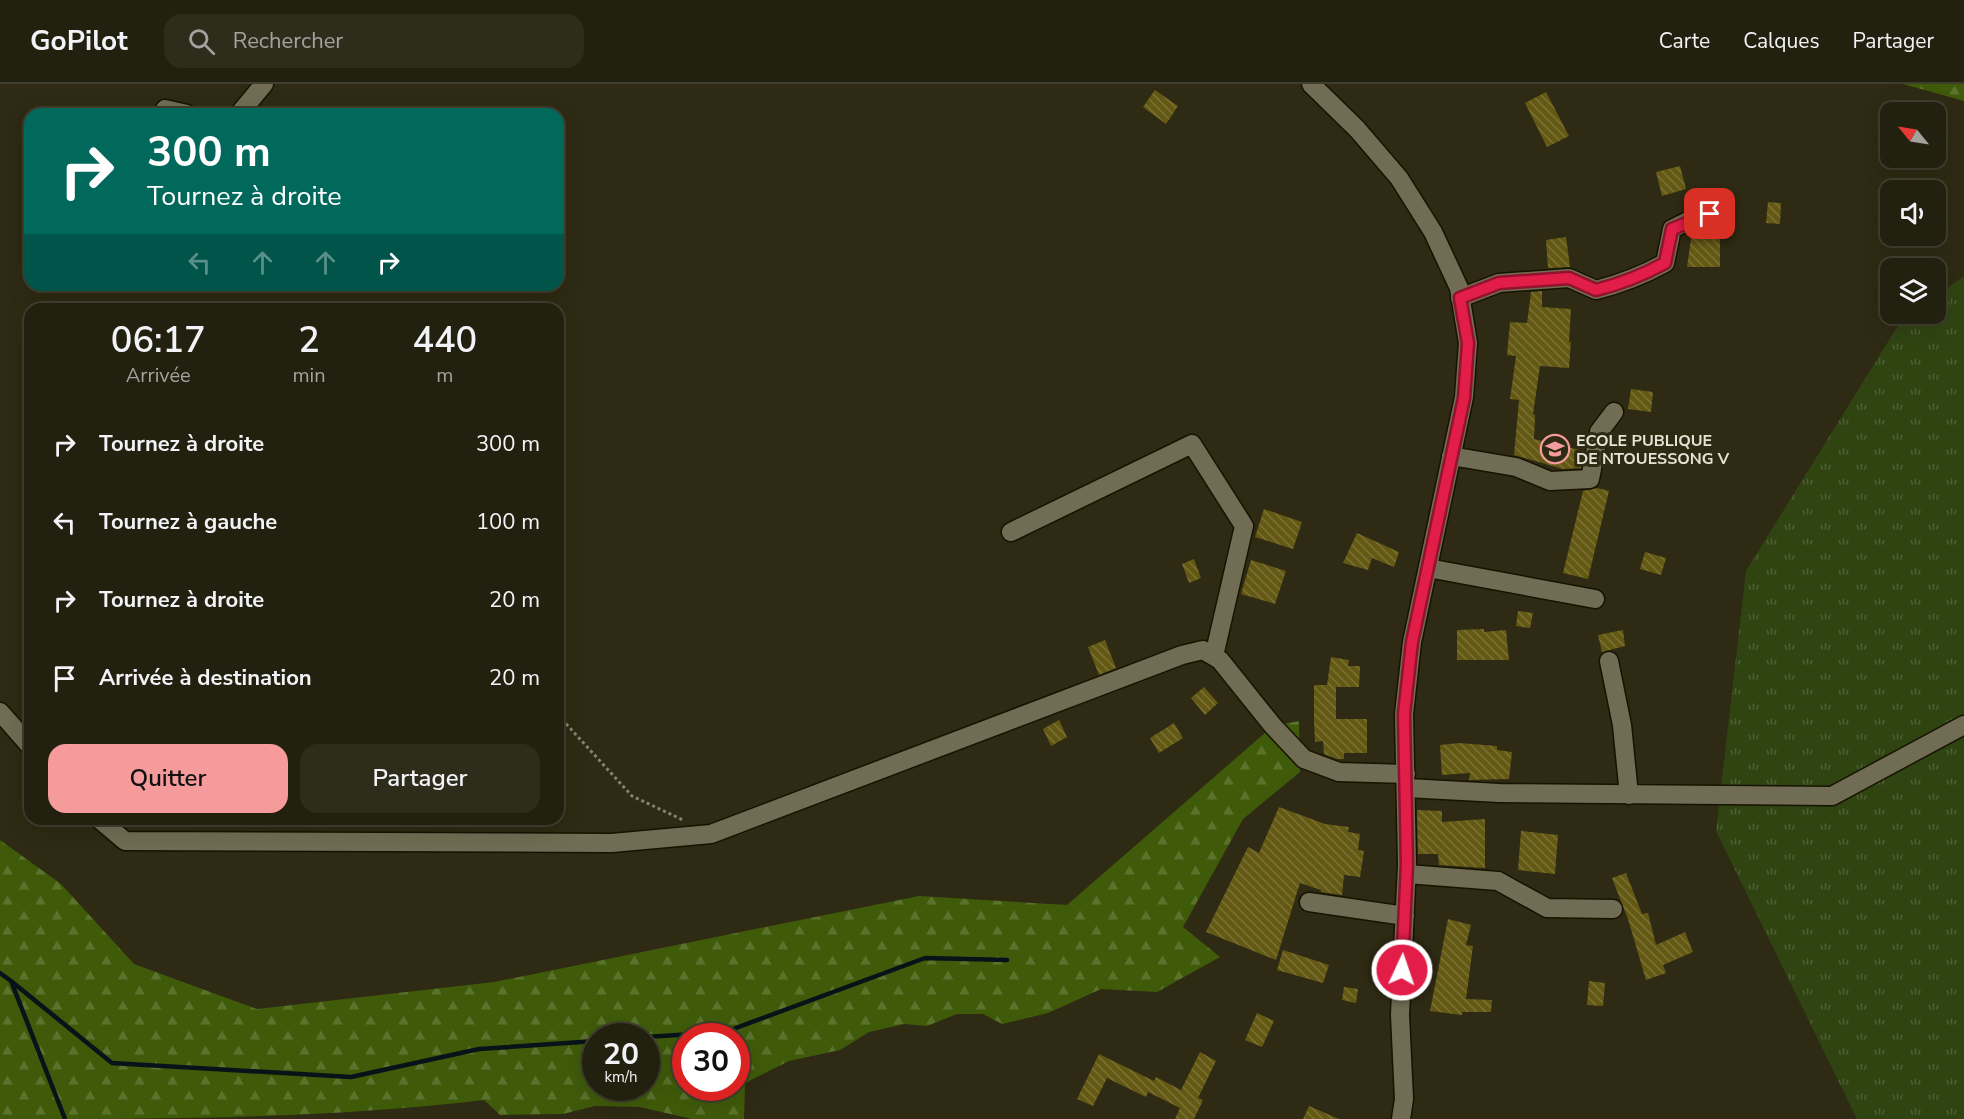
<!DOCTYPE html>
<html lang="fr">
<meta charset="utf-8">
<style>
body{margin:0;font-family:"Nunito Sans",sans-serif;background:#2e2d1c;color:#f1f3f6;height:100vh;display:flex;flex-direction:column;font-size:22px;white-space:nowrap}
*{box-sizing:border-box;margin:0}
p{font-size:20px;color:#a2a39e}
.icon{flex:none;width:33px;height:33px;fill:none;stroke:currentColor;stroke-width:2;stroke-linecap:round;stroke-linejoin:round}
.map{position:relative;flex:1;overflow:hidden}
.details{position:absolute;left:24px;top:219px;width:540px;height:522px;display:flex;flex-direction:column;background:#22200e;border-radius:18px;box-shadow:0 6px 24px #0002,0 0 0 2px #3f3e2e}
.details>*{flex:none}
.hud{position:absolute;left:24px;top:24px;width:540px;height:183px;border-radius:18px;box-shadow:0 6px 24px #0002,0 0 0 2px #3f3e2e;background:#00695c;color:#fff;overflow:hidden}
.needle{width:39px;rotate:300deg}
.fabs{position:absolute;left:1880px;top:18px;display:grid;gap:12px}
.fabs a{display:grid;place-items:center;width:66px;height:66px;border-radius:12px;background:#22200e;box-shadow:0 6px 24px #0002,0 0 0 2px #3f3e2e;font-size:30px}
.speed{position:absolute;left:582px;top:939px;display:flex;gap:12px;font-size:30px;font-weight:700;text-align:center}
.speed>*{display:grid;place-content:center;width:78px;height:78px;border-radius:50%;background:#22200e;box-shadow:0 6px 24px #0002,0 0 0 2px #3f3e2e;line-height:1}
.speed small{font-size:15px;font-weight:400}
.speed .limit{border:9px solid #d22;background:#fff;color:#111}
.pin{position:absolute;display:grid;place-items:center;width:51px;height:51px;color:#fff;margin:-26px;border-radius:12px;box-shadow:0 3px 9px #0006}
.me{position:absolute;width:66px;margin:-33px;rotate:3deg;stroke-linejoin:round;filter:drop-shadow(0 0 4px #0008)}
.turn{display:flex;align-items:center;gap:21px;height:126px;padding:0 24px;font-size:27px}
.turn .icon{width:78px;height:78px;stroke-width:2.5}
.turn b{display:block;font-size:42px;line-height:51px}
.lanes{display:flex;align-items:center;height:57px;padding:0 24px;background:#0003;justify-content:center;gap:30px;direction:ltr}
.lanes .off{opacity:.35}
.eta{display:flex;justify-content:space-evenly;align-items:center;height:102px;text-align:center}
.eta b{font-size:36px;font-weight:600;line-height:42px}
.primary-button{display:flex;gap:12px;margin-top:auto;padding:12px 24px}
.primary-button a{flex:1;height:69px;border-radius:18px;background:#f59b9b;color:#111;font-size:24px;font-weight:600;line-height:69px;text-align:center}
.primary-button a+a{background:#2e2d1c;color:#f1f3f6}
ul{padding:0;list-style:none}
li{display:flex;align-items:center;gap:18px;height:78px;padding:0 24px}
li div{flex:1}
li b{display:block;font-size:22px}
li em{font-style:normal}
header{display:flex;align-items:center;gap:36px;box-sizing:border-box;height:84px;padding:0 30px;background:#22200e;border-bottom:2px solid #3f3e2e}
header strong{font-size:28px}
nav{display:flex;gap:33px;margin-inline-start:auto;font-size:21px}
.search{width:420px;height:54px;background:#2e2d1c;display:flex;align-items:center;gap:15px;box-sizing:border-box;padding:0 21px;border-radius:18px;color:#a2a39e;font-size:22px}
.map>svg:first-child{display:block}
.grass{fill:url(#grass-tufts)}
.forest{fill:url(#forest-firs);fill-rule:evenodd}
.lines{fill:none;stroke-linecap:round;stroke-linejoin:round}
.stream{stroke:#061318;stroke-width:4.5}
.building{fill:url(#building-back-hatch)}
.street-casing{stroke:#161300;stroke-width:21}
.path{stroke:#868370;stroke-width:3;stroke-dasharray:3 3;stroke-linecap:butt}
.street{stroke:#716d54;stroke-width:18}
.route-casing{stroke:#92132f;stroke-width:15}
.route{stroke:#e11d48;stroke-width:10}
.labels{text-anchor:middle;stroke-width:6;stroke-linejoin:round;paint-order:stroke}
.poi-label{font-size:16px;font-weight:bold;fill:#e5e3d5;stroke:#2e2a13;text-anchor:start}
</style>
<header>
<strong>GoPilot</strong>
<div class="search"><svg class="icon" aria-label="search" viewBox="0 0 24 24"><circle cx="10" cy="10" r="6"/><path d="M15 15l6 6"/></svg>Rechercher</div>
<nav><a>Carte</a><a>Calques</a><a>Partager</a></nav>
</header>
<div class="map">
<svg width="1964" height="1035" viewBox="0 0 1964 1035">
<defs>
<pattern id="grass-tufts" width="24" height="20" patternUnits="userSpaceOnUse" patternTransform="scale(1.5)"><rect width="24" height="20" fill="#304412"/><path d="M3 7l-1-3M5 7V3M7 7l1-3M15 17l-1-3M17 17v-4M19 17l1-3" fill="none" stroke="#4e5f34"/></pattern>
<pattern id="forest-firs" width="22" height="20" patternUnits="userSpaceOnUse" patternTransform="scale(1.5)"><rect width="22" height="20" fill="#3f5b0a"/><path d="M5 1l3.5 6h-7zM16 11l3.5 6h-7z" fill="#5b722d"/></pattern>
<pattern id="building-back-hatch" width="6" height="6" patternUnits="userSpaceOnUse" patternTransform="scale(1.5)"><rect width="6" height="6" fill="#645914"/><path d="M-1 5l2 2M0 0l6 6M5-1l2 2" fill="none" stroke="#7a7135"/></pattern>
</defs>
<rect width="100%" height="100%" fill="#2e2a13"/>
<path class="grass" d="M1964 192V1035H1857L1716 747 1746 487 1899 240 1913 230H1935V213Z"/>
<path class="forest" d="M1903 0H1964V17Z
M1299 637 1300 688 1243 735 1183 843 1220 873 1157 908 1101 905 1048 929 1002 940 983 930H957L927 942 904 940 869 948 840 966 789 977 745 999 744 1035H692L640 1023 595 1022 563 1030 500 1031 484 1016C325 1035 161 1035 0 1035V756L61 800 134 880 257 925 494 898 919 812 1067 821 1273 642ZM596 952H646V1004H596ZM686 952H736V1004H686Z"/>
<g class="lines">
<path class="stream" d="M0 889 11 897 65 1035
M11 897 112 979 351 993 479 965 596 957
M646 953 725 948 925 874 1007 876"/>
</g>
<path class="building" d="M1155 6 1178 22 1166 40 1143 23Z
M1546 8 1569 52 1547 63 1525 19Z
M1680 82 1686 105 1662 112 1656 88Z
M1768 118 1781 119 1780 140 1766 139Z
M1720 138V183H1687L1692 148Z
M1566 153 1570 183 1548 184 1546 156Z
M1542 207V223L1571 225 1569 258H1571L1569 284 1540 282 1533 330 1535 331 1534 355 1584 367 1581 384 1563 385 1514 371 1519 316 1510 315 1516 272 1507 271 1510 238 1527 239 1531 208Z
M1631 305 1653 308 1651 328 1628 325Z
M1597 404 1609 407 1588 495 1563 489 1583 407Z
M1264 425 1302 438 1293 465 1255 453Z
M1357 449 1399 468 1394 483 1372 474 1368 486 1343 479Z
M1645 468 1666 474 1661 491 1640 485Z
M1194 475 1201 494 1189 499 1182 480Z
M1251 476 1286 487 1275 520 1241 510Z
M1518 527 1533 529 1530 544 1516 542Z
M1484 545V548L1506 546 1509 576H1457V546Z
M1623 546 1625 562 1602 568 1598 551Z
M1105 556 1116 584 1099 591 1088 563Z
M1331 573 1349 576 1348 582H1360L1359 603H1336V635H1367V669H1344V675H1337L1324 670 1323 657 1315 658 1314 637V601H1327Z
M1204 603 1218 619 1205 631 1191 614Z
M1059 636 1067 653 1051 662 1043 645Z
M1174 639 1183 654 1159 669 1150 654Z
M1459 659 1497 662V666L1512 668 1509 695 1469 696 1470 689 1442 691 1440 661Z
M1279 723 1325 740 1349 743 1348 748 1360 750 1358 766 1364 767 1360 793 1344 791 1342 811 1321 808V806L1300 799 1276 876 1206 848 1248 763 1259 769Z
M1417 726 1442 727V738L1485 735V784L1439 781 1438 770H1418Z
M1521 747 1558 751 1555 790 1518 786Z
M1626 789 1642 830 1648 829 1656 861 1685 848 1693 868 1663 881 1666 889 1646 896 1628 835 1612 794Z
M1448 835 1471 841 1466 861 1473 862 1466 915 1492 916 1491 928H1462V931L1430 927Z
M1283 866 1329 881 1323 899 1277 886Z
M1589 897 1605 899 1603 922 1587 921Z
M1344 903 1358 905 1356 919 1342 916Z
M1257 929 1274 937 1262 963 1245 956Z
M1200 968 1216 977 1198 1014 1203 1016 1194 1035H1175L1180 1024 1148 1008 1146 1013 1107 994 1093 1022 1077 1015 1099 970 1154 997 1156 993 1181 1006Z
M1309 1022 1339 1035H1303Z"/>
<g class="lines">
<g class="street-casing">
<path id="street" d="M1311 0 1357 45 1399 94 1433 148 1459 204 1468 259 1464 313 1412 558 1404 630 1407 780 1400 931 1404 1015 1401 1035
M165 25 187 30
M239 30 264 0
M1460 214 1499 199 1569 194 1596 206C1620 200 1643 191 1665 179L1672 145 1696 133 1723 126
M1451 372 1516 383 1550 397 1590 395 1599 348 1614 328
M1011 448 1192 360 1244 442 1214 572
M1428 484 1595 515
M1609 577 1622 641 1629 711
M0 628 30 662
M1407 704 1499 709 1832 712 1964 641
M99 735 125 757 612 759 711 750 1182 571 1203 566 1220 576 1273 642 1304 675 1339 688 1406 690
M1407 790 1498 797 1547 824 1613 825
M1309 818 1405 832"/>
</g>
<path class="path" d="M558 631 632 712 683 736"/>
<use href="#street" class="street"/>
</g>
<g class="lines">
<g class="route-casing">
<path id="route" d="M1402 886 1407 780 1404 630 1412 558 1464 314 1468 259 1460 214 1499 199 1569 194 1596 206C1620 200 1643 191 1665 179L1672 145 1710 130"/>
</g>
<use href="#route" class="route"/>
</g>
<defs>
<g id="school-ring" transform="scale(1.5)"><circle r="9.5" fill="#2e2a13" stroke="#f59b9b" stroke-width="1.5"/><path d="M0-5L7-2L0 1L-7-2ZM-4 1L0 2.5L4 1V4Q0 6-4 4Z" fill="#f59b9b"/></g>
</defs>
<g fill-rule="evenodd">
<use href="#school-ring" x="1555" y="365"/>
</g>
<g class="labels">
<g class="poi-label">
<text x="1576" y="362">ECOLE PUBLIQUE<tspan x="1576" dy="18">DE NTOUESSONG V</tspan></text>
</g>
</g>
</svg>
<div class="fabs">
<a><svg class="needle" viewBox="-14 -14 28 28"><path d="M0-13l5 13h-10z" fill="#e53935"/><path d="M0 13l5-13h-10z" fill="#a2a39e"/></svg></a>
<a><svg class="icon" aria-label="sound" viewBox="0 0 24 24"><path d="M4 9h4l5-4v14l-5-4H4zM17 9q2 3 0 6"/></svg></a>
<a><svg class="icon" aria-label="layers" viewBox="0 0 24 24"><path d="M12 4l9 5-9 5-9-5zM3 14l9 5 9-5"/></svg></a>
</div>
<div class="speed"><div>20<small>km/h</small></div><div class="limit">30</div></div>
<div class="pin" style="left:1710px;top:130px;background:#d93025"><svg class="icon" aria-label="arrive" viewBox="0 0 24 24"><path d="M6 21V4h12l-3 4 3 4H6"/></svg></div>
<svg class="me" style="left:1402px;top:886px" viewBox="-20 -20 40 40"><circle r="17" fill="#e11d48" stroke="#fff" stroke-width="3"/><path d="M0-11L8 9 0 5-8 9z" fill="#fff"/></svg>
<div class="hud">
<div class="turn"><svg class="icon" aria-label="right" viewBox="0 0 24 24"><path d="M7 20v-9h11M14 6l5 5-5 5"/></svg><div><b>300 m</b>Tournez à droite</div></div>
<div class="lanes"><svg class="icon off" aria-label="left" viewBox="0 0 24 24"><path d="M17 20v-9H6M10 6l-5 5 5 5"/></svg><svg class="icon off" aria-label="ahead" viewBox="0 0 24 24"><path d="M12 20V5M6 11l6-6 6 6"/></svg><svg class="icon off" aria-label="ahead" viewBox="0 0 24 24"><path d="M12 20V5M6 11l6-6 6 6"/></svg><svg class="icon" aria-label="right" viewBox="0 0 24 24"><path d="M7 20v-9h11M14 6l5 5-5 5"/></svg></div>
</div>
<section class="details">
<div class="eta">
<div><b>06:17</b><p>Arrivée</p></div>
<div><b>2</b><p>min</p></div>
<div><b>440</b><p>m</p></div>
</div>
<ul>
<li><svg class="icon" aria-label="right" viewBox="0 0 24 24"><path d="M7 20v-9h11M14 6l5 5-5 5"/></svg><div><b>Tournez à droite</b></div><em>300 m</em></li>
<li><svg class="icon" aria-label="left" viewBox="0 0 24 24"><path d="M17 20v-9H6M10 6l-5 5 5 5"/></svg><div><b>Tournez à gauche</b></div><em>100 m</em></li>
<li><svg class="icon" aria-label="right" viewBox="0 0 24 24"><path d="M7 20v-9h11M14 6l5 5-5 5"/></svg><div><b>Tournez à droite</b></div><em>20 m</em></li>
<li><svg class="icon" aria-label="arrive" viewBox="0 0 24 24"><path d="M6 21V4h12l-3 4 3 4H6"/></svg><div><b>Arrivée à destination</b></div><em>20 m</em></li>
</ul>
<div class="primary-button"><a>Quitter</a><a>Partager</a></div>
</section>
</div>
